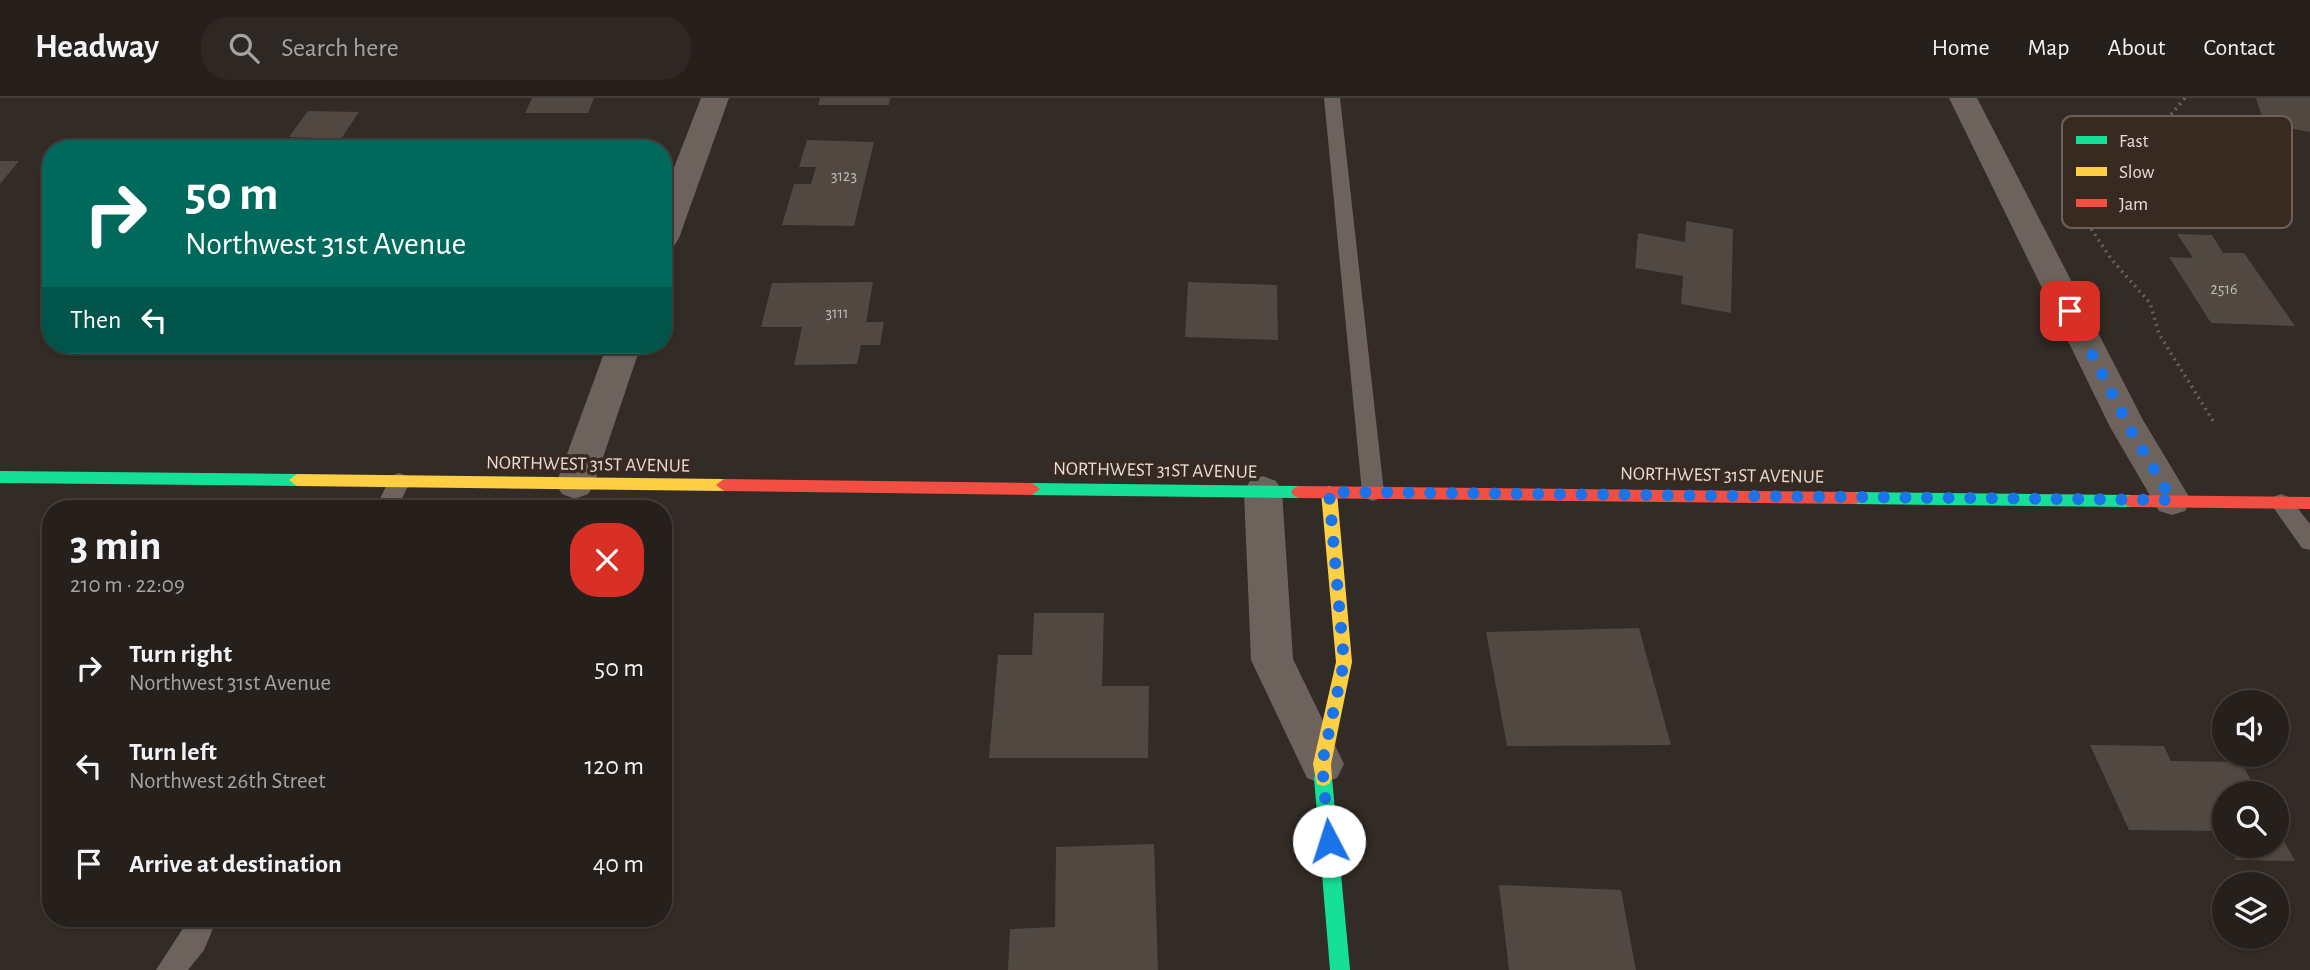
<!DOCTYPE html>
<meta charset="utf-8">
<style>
body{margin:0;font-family:"Alegreya Sans",sans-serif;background:#2e2825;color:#f1f3f6;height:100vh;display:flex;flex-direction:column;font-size:26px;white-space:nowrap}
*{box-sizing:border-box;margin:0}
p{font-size:23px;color:#a4a3a3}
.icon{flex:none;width:38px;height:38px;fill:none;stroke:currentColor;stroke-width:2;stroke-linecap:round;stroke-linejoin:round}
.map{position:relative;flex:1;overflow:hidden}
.details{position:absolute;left:42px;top:402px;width:630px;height:427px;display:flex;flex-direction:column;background:#26201c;border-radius:28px;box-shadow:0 2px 5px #0004,0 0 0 2px #423e3b}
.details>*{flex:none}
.guide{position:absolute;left:42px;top:42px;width:630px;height:214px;border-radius:28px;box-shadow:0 2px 5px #0004,0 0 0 2px #423e3b;background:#00695c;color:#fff;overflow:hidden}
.buttons{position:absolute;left:2212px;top:592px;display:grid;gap:14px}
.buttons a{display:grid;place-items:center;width:77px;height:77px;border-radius:50%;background:#26201c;box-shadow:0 2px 5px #0004,0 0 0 2px #423e3b;font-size:35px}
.pin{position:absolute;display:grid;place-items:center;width:60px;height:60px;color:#fff;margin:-30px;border-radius:14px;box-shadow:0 4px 10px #0006}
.me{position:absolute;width:77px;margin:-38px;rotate:355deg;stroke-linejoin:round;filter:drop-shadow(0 0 5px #0008)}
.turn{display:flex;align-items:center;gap:24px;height:147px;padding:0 28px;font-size:32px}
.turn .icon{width:91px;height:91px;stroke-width:2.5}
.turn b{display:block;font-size:49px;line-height:60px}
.then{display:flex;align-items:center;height:66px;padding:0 28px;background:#0003;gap:14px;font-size:26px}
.round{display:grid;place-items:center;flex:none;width:74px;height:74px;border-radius:28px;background:#2e2825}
.head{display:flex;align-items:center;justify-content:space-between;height:119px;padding:0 28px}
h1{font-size:42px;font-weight:700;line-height:52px}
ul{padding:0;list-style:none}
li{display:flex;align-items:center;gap:21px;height:98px;padding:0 28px}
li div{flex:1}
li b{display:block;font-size:26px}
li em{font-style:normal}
header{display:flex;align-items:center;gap:42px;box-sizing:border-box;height:98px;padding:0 35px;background:#26201c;border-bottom:2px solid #423e3b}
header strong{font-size:33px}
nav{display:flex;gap:38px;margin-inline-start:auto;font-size:24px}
.search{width:490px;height:63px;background:#2e2825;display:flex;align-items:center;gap:18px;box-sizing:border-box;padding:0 24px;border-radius:28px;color:#a4a3a3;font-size:26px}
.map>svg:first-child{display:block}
.building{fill:#504841}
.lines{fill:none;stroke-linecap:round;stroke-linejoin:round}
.path{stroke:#69615c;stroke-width:3.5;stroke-dasharray:2 4.5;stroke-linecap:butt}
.lane{fill:#6e635c;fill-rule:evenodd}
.street{fill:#6e635c;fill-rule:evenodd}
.fast{fill:#16e098;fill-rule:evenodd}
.slow{fill:#ffcf43;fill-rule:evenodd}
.jam{fill:#f24e42;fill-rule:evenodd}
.route{stroke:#1a73e8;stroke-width:12;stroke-dasharray:0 21.6}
.labels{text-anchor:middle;stroke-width:7;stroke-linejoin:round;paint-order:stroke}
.number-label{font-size:16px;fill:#c0b8b1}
.street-label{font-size:19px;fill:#e6ddd6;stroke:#382a20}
.key{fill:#382a20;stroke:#6c6057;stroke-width:2}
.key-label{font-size:19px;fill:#e6ddd6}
</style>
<header>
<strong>Headway</strong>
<div class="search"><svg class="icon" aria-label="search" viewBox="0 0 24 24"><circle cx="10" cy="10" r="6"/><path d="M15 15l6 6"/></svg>Search here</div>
<nav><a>Home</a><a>Map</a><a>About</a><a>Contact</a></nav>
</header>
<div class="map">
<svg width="2310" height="872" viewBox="0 0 2310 872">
<rect width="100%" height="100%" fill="#322b26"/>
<path class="building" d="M532 0H594L588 15H525Z
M820 0H890L889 7H818Z
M2256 0H2310V34L2264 26Z
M308 13 359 14 341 41 289 39Z
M807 42 874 44 854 128 782 127 794 86H811L816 69H799Z
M488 45 562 46 560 51H485Z
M0 63H19L0 86Z
M1686 123 1733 131 1731 215 1681 206 1683 178 1635 170 1638 135 1685 144Z
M2177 136 2212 137 2223 155H2244L2295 228 2211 225 2169 159 2193 160Z
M873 184 866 224H884L880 247H861L857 266 794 267 802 229H761L772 185Z
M1188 184 1277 187 1278 242 1185 239Z
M365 247H491L487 254H361Z
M1034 515H1104L1102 588H1149L1148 660H989L998 557H1032Z
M1639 530 1671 647 1507 648 1486 534Z
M2090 647 2164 648 2171 663 2241 664 2258 695H2224V740L2221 733 2129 732Z
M2277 730 2295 763 2236 762 2228 747H2277Z
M1154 746 1158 872H1008L1010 831 1055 829 1056 749Z
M1499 787 1621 792 1636 872H1509Z"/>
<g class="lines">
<path class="path" d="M2185 0C2148 45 2122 59 2064 67L2065 92 2112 162 2150 205 2159 236 2215 326"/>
<path class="lane" d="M1324 0H1340L1384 394 1381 400 1373 403 1365 400 1362 394Z
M399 375 407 378 410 384 397 411H375L391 378Z
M2281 396 2289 399 2310 426V452L2302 450 2270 405 2273 399Z
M189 821H217L204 852 188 872H156Z"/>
<path class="street" d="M701 0H729L679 140 674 148 663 151V98Z
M1949 0H1977L2143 322 2191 402 2185 413 2172 417 2159 413 2110 329Z
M607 247H641L594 386 588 396 575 401 562 396 556 386Z
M1263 378 1276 383 1282 393 1293 561 1344 666 1337 680 1322 686 1307 680 1251 562 1244 393 1250 383Z"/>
<path class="fast" d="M0 373 297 376 305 382 297 388 0 385Z
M1032 385 1299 388 1304 390 1307 394 1304 398 1299 400 1032 397 1024 391Z
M1854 394 2131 397 2136 399 2139 403 2136 407 2131 409 1854 406 1849 404 1846 400 1849 396Z
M1323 672 1329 674 1332 680 1350 872H1330L1314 680 1317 674Z"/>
<path class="slow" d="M297 376 724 381 732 387 724 393 297 388 289 382Z
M1329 388 1334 390 1337 394 1352 564 1331 666 1332 680 1329 686 1323 688 1317 686 1313 666 1336 564 1321 394 1324 390Z"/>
<path class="jam" d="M724 381 1032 385 1040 391 1032 397 724 393 716 387Z
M1299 388 1854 394 1859 396 1862 400 1859 404 1854 406 1299 400 1294 398 1291 394 1294 390Z
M2131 397 2310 399V411L2131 409 2126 407 2123 403 2126 399Z"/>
</g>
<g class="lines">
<path class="route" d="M1329 743 1322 666 1344 564 1329 394 2172 402 2129 329 2070 213"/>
</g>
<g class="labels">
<g class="number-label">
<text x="844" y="83">3123</text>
<text x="2224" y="196">2516</text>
<text x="837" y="220">3111</text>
</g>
<g class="street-label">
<text transform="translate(588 365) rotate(1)" y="7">NORTHWEST 31ST AVENUE</text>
<text transform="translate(1155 371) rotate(1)" y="7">NORTHWEST 31ST AVENUE</text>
<text transform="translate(1722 376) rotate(1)" y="7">NORTHWEST 31ST AVENUE</text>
</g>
</g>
<rect x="2062" y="18" width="230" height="112" rx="10" class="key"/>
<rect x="2076" y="38" width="31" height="8" fill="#16e098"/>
<rect x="2076" y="69" width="31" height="9" fill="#ffcf43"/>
<rect x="2076" y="101" width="31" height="8" fill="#f24e42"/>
<g class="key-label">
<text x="2119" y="49">Fast</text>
<text x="2119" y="80">Slow</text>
<text x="2119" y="112">Jam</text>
</g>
</svg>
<div class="buttons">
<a><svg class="icon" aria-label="sound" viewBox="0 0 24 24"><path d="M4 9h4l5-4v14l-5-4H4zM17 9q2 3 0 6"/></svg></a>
<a><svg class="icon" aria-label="search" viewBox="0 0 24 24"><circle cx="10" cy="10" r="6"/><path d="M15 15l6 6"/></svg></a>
<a><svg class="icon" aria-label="layers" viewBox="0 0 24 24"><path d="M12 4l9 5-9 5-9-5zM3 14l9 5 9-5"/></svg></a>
</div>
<div class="pin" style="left:2070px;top:213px;background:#d93025"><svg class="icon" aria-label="arrive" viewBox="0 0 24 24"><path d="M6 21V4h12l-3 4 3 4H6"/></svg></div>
<svg class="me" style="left:1329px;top:743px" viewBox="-20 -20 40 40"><circle r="19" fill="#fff"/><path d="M0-13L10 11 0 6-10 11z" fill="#1a73e8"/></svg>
<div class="guide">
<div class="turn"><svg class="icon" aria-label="right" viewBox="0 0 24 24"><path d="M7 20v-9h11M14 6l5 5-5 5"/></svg><div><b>50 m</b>Northwest 31st Avenue</div></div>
<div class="then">Then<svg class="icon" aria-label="left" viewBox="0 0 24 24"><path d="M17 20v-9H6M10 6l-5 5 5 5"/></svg></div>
</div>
<section class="details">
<div class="head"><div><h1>3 min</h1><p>210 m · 22:09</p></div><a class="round" style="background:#d93025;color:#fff"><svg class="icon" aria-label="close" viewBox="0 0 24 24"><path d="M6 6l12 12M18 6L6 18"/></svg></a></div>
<ul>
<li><svg class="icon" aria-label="right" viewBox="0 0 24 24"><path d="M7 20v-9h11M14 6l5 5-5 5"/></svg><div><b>Turn right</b><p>Northwest 31st Avenue</p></div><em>50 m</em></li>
<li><svg class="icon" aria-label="left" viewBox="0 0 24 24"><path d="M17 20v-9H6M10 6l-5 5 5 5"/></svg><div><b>Turn left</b><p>Northwest 26th Street</p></div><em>120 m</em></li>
<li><svg class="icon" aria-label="arrive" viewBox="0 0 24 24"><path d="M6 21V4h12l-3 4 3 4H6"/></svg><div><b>Arrive at destination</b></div><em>40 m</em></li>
</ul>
</section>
</div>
